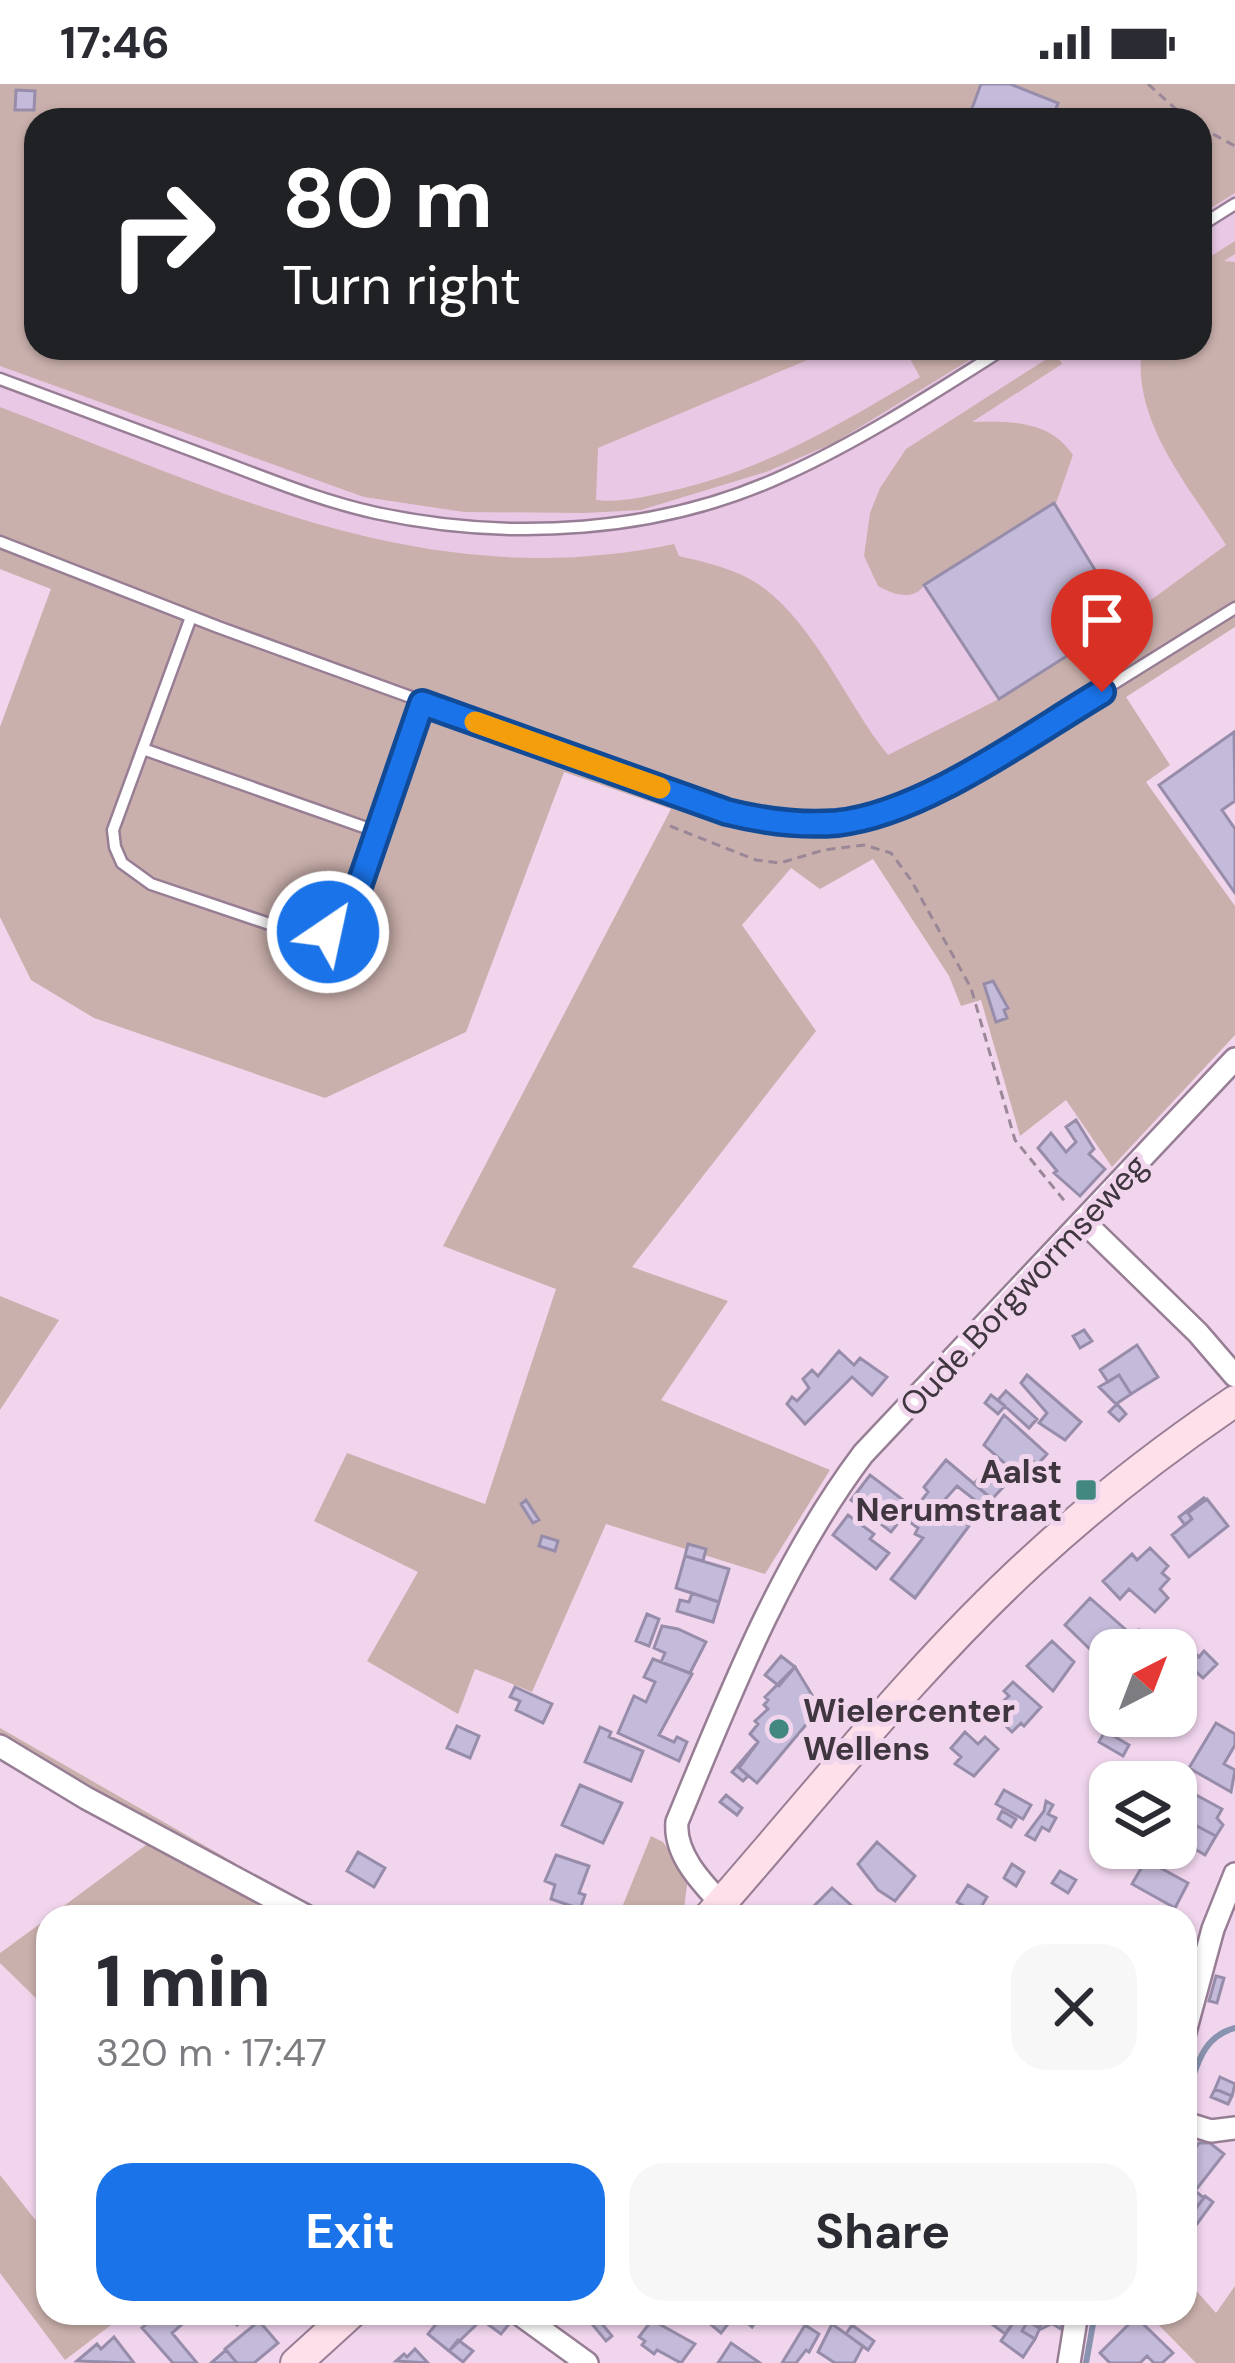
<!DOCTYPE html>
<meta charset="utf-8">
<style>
body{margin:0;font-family:"DM Sans",sans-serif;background:#f7f7f7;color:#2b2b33;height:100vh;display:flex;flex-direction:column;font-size:45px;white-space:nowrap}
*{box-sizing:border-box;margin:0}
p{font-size:39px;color:#7c7c81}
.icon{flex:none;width:66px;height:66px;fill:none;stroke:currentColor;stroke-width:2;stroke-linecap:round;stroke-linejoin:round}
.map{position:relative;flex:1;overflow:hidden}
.side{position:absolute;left:36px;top:1821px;width:1161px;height:420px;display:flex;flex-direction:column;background:#fff;border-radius:36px;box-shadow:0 3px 9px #0004}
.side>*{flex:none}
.hud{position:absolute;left:24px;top:24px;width:1188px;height:252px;border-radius:36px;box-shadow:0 3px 9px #0004;background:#202124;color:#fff;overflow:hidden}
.needle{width:78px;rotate:42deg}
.buttons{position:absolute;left:1089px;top:1545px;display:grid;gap:24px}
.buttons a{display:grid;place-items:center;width:108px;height:108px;border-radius:24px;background:#fff;box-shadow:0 3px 9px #0004;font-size:60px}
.pin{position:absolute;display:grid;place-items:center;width:102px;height:102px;color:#fff;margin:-123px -51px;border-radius:50% 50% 50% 0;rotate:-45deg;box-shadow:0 0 12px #0007}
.pin .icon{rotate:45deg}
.me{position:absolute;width:132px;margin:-66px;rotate:34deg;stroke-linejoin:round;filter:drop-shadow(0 0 9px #0008)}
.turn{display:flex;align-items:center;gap:42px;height:252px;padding:0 60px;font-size:54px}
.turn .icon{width:156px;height:156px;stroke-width:2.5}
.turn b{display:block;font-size:84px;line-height:102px}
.round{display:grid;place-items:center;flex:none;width:126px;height:126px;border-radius:36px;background:#f7f7f7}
.headline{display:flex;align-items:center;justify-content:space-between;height:204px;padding:0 60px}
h1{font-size:72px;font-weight:700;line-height:90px}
.button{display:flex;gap:24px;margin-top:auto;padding:24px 60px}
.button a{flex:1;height:138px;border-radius:36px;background:#1a73e8;color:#fff;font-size:48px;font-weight:700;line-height:138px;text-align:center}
.button a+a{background:#f7f7f7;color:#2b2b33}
.status{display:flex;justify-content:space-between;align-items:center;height:84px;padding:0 60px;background:#fff;direction:ltr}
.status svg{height:33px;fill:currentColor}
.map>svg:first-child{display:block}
.built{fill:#e9c8e5;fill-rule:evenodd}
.green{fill:#cab0ac}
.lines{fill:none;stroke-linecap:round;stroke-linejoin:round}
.stream{stroke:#8993b0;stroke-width:6}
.building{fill:#c4bad9;stroke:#978dab;stroke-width:3}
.service-casing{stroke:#977e95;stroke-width:15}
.minor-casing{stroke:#977e95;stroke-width:26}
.secondary-casing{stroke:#977e95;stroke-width:34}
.path{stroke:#9a8797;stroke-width:3;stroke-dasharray:9 6;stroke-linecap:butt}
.service{stroke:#fff;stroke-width:10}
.minor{stroke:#fff;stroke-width:21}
.secondary{stroke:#fee0ea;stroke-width:30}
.route-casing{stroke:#114b97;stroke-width:30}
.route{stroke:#1a73e8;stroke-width:21}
.slow{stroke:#f59e0b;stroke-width:21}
.poi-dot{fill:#42887e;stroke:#f1d5ed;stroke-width:4.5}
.labels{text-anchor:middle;stroke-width:10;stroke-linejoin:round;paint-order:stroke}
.street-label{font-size:33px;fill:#40363f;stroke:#f1d5ed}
.poi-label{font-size:33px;font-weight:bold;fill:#40363f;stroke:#f1d5ed;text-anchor:end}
</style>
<div class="status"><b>17:46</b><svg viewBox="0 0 49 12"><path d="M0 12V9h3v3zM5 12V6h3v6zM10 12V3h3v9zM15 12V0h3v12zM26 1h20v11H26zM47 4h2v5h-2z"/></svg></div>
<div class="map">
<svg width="1235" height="2279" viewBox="0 0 1235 2279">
<rect width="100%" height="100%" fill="#f1d5ed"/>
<path class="built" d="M0 0H1235V542L1097 631 898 736 718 741 564 688 466 948 31 896 0 833V643L51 505 0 485ZM36 36H1200V264H36Z"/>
<path class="green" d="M0 0H1235V109L1200 131V36H36V264H836L598 364 596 416C621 419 647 412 671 407 767 385 836 342 920 293L904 264H989L834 359 766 388 641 426 585 429 464 428 364 413 0 282Z
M1235 157V170L1224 177 1235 178V543L1126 613 1170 681 1146 698 1235 822V951L1112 1083 1066 1016 1020 1052 981 916 961 922 949 892 873 775 820 805 791 784 742 841 816 947 632 1183 728 1217 661 1316 830 1386 765 1490 606 1440 532 1608 475 1585 458 1630 367 1577 418 1488 314 1437 347 1369 485 1420 556 1205 443 1162 671 725 564 688 466 948 325 1014 94 934 31 896 0 833V643L51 505 0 485V323C223 408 428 512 674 460L679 472C700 477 722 482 742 491 808 522 843 616 888 671L999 615 1125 535 1226 461C1189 402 1131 337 1142 264H1200V179Z
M1056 269 1062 280 972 338C1009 337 1050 336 1073 371L1055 422 1053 420 924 501C914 518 892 510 878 502L864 472 870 429 880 404 906 365Z
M0 1212 59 1236 0 1326Z
M0 1644 235 1779 228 1794 294 1833H49L150 1758 0 1673Z
M651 1752 663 1758 688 1794 684 1824 678 1833H618Z
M48 1834V1926L0 1879V1869Z
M0 2091 48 2152V2229H109L115 2238 65 2276 0 2189Z
M1185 2194 1216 2229 1235 2202V2279H1196L1147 2229H1185Z"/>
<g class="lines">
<path class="stream" d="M1187 2009C1198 1980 1202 1953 1235 1944
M1086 2279 1095 2229"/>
</g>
<path class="building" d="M981 0H1010L1058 19 1052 36H996L971 27Z
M16 6 35 7 34 26H15Z
M1054 419 1125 535 999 615 924 501Z
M1234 648 1235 717 1222 726 1235 745V809L1159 701Z
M993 897 1008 924 1004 926 1007 934 996 938 984 900Z
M1076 1036 1094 1065 1089 1070 1105 1085 1080 1112 1054 1089 1057 1087 1038 1064 1051 1049 1066 1068 1076 1058 1066 1043Z
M1084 1246 1092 1257 1080 1264 1073 1252Z
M1137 1261 1158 1293 1131 1310 1119 1291 1108 1298 1100 1286Z
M839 1267 854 1281 860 1274 887 1293 872 1311 852 1293 805 1340 787 1320 792 1313 797 1317 809 1304 803 1295 812 1286 818 1292Z
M1027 1291 1081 1338 1065 1356 1039 1339 1047 1329 1021 1299Z
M1119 1291 1131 1310 1116 1320 1099 1303Z
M1006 1307 1037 1335 1029 1344 998 1316Z
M991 1311 1005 1322 998 1330 985 1319Z
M1117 1320 1126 1330 1119 1337 1109 1328Z
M1004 1331 1047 1370 1037 1381 1032 1376 1018 1391 984 1361Z
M946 1376 992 1415 985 1424 957 1402 940 1421 969 1442 915 1514 891 1495 923 1454 915 1450 918 1444 903 1433 891 1448 851 1416 870 1391 915 1425 928 1408 924 1403Z
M991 1379 1010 1396 992 1415 974 1400Z
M1205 1413 1188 1429 1192 1435 1185 1441 1179 1433Z
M1207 1415 1228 1442 1189 1473 1172 1451 1192 1435 1188 1429Z
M526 1416 539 1436 533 1439 521 1420Z
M848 1431 874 1450 870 1455 889 1469 876 1485 833 1451Z
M542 1452 558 1457 555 1467 539 1462Z
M688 1460 706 1465 703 1477 685 1472Z
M1150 1464 1168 1482 1162 1489 1169 1495 1160 1505 1168 1514 1155 1528 1129 1505 1120 1515 1103 1497 1132 1470 1137 1476Z
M685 1472 729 1485 719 1518 676 1504Z
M692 1509 719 1518 713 1538 677 1527 680 1516 689 1518Z
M1090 1514 1125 1545 1098 1573 1065 1541Z
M647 1530 659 1535 649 1562 636 1557Z
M662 1542 678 1545 706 1558 690 1589 661 1578 665 1569 654 1564Z
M1139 1546 1156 1562 1152 1566H1140L1130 1557Z
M1052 1557 1074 1578 1053 1607 1027 1582Z
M1187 1561 1199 1573 1204 1567 1217 1580 1203 1594 1176 1571Z
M781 1572 795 1583 779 1602 765 1591Z
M653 1575 692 1590 659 1651 674 1658 677 1653 687 1658 679 1677 618 1649 634 1612 646 1618 655 1598 644 1593Z
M795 1583 820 1624 757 1699 739 1684 758 1658 750 1650 758 1640 755 1637 768 1625 764 1621 768 1616 765 1613Z
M1013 1598 1041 1623 1024 1642 1021 1639 1012 1648 991 1628 1009 1612 1004 1607Z
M515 1603 552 1620 543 1639 516 1626 520 1617 510 1613Z
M1216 1639 1235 1650V1661L1224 1680 1235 1686 1231 1708 1189 1684Z
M457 1642 479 1652 470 1674 447 1664Z
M600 1643 611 1648 609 1653 643 1667 631 1697 585 1678Z
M1105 1647 1129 1661 1123 1672 1099 1658Z
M965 1648 978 1660 985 1653 998 1665 974 1692 955 1680 961 1673 951 1664Z
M758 1658 739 1684 748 1692 743 1697 732 1688Z
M580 1701 622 1719 603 1759 562 1741Z
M1004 1706 1031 1721 1023 1735 996 1720Z
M1187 1706 1222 1725 1217 1734 1223 1741 1216 1752 1176 1731V1718Z
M726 1711 742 1724 737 1731 720 1718Z
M1046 1717 1053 1721 1048 1730 1056 1734 1049 1747 1042 1743 1035 1756 1026 1751 1044 1727Z
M1002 1727 1016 1735 1011 1743 998 1735Z
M1176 1731 1216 1752 1205 1771 1176 1754Z
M877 1758 915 1792 895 1817 878 1806 858 1780Z
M358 1768 385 1784 374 1803 347 1787Z
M556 1771 589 1782 579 1809 585 1811 580 1825 551 1815 555 1801 545 1797Z
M1146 1776 1188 1799 1175 1824 1132 1800Z
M1012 1780 1024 1788 1016 1802 1004 1794Z
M1060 1787 1076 1796 1068 1809 1052 1799Z
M968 1801 987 1813 977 1830 957 1818Z
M832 1804 851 1821 840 1833H814L808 1828Z
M1216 1892 1224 1894 1217 1919 1209 1917Z
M1220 1993 1235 2000 1232 2012 1215 2005Z
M1215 2005 1232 2012 1228 2020 1211 2013Z
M1199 2059H1210L1224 2070 1195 2107 1204 2114 1190 2131 1185 2127V2079Z
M1205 2112 1213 2118 1197 2140 1189 2134Z
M159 2229 194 2230 172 2249 197 2279H173L142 2244Z
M227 2229H250L237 2241Z
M445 2229H466L478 2239 449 2267 428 2250Z
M496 2229 510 2239 501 2250 486 2239 490 2233 486 2229Z
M715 2229 734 2232 721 2249 708 2238Z
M737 2229H776L771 2235 762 2229 752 2243Z
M1010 2229H1020L1005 2250 993 2241 998 2233 1004 2237Z
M1020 2229H1065L1061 2245 1044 2235 1039 2244 1028 2237 1022 2247 1035 2255 1023 2273 1001 2257Z
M1136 2233 1173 2269 1162 2279H1154L1147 2272 1140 2279H1110L1100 2269Z
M598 2235 612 2252 606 2257 592 2240Z
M1044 2235 1051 2240 1039 2246 1035 2255 1022 2247 1028 2237 1039 2244Z
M652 2236 695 2260 681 2279 657 2266 654 2270 642 2261 645 2257 639 2253Z
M259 2237 278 2259 254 2279H237L225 2265Z
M832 2240 863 2262 854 2279H835L818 2268Z
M805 2241 819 2250 809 2268 806 2266 796 2279H782Z
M852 2241 874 2257 868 2266 846 2250Z
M114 2253 134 2279 77 2277 97 2260 101 2265Z
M458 2256 473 2267 463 2278 449 2267Z
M731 2259 760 2279H718Z
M415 2265 428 2279 396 2277 404 2270 407 2273Z
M226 2266 237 2279H211Z"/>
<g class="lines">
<g class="service-casing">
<path id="service" d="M1200 142 1235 120
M0 295C68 320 136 345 204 371 261 392 317 416 376 429 510 458 660 449 785 391 862 356 934 309 1005 264
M0 458 218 543 727 728 795 739H836L891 726 946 700 1044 643 1235 524
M191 533 113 746 115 763 122 779 151 800 302 851 335 844 354 820 422 619
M143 665 378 748"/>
</g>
<g class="minor-casing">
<path id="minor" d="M1083 1137 1198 1249 1235 1292
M0 1662 86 1714 308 1833
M721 1819C700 1797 674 1769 677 1738 729 1612 781 1479 863 1370L1235 975
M1185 1948 1213 1845 1235 1790
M1185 2039 1211 2047 1235 2044
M518 2229 587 2279
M1069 2279 1077 2229"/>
</g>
<g class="secondary-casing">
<path id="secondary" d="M709 1833C815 1713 916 1583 1034 1475 1097 1417 1164 1365 1235 1317
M296 2279 351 2229"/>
</g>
<path class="path" d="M1148 0 1188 36
M1200 43 1235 62
M670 742 756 776 780 779 824 766 864 761 891 769 911 796 971 904 1015 1056 1067 1120"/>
<use href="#service" class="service"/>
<use href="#minor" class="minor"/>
<use href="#secondary" class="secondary"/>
</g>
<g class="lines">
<g class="route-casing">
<path id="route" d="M328 848 343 837 353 820 422 619 727 728C763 737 800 742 837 739 923 730 1028 652 1102 608"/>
</g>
<use href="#route" class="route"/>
<path class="slow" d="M475 638 660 704"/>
</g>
<g class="poi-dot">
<rect x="1074" y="1394" width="24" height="24" rx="6"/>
<circle cx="779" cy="1645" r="12"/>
</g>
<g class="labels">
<g class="street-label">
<text transform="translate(1023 1201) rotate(-47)" y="12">Oude Borgwormseweg</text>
</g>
<g class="poi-label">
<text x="1062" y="1399">Aalst<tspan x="1062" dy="38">Nerumstraat</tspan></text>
<text x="803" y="1638" text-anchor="start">Wielercenter<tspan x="803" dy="38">Wellens</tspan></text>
</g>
</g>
</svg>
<div class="buttons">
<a><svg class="needle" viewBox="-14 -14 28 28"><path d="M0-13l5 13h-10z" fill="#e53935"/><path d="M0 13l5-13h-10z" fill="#7c7c81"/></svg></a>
<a><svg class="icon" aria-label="layers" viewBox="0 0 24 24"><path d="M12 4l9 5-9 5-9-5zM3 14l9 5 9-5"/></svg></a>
</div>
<div class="pin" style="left:1102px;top:608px;background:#d93025"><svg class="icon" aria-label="arrive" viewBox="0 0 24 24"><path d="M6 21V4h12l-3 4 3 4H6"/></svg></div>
<svg class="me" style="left:328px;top:848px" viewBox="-20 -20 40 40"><circle r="17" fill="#1a73e8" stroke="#fff" stroke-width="3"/><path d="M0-11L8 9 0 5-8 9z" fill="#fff"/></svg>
<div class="hud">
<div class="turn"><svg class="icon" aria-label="right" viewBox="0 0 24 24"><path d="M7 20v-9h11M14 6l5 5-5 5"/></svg><div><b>80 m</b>Turn right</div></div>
</div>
<section class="side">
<div class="headline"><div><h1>1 min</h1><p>320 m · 17:47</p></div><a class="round"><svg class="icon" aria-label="close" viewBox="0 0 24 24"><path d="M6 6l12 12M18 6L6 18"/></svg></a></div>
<div class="button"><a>Exit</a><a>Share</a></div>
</section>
</div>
